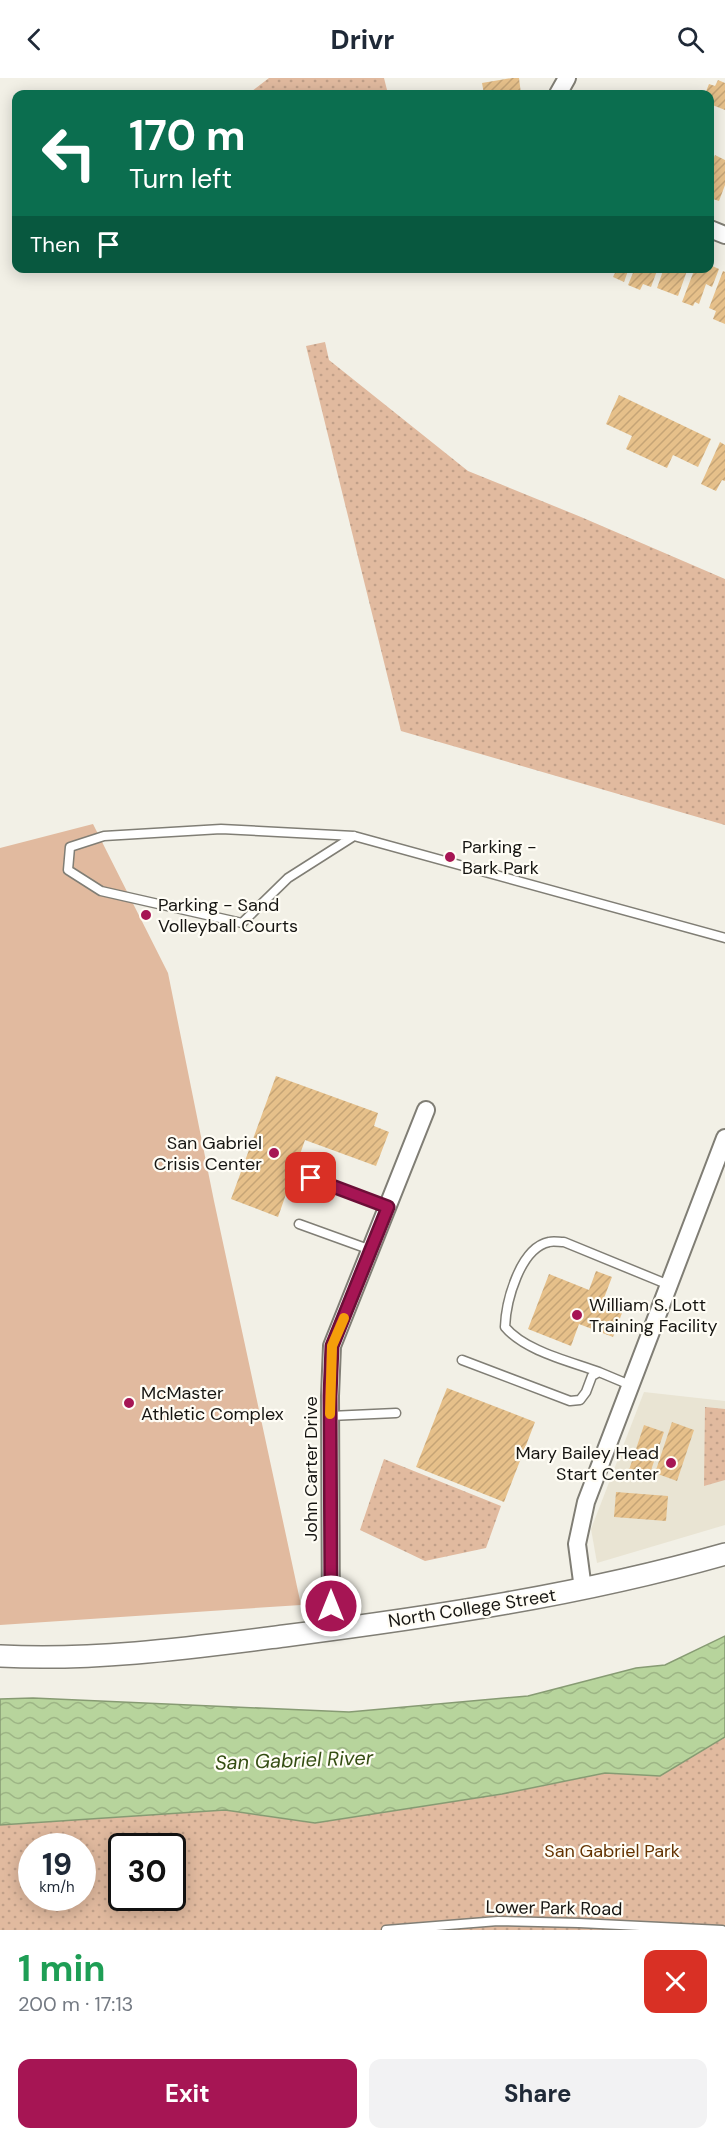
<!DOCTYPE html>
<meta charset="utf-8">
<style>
body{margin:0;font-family:"DM Sans",sans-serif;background:#f2f2f3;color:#1f2937;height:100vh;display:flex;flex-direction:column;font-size:22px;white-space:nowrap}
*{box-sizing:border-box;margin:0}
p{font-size:20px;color:#747a83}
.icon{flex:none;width:33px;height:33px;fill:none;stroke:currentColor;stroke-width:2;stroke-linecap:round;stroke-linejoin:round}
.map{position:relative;height:1852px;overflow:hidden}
.details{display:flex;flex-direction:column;background:#fff;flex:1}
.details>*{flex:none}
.banner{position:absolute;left:12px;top:12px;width:702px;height:183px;border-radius:12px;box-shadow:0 3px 15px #0003;background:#0b6e4f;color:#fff;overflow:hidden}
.speed{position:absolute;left:18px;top:1755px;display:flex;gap:12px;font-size:30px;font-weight:700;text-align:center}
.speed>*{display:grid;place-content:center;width:78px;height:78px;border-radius:50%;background:#fff;box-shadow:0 3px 15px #0003;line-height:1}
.speed small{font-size:15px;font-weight:400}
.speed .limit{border:3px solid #111;border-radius:9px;background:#fff;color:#111}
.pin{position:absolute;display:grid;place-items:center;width:51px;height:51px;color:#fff;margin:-26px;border-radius:12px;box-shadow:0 3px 9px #0006}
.me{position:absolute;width:66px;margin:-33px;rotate:0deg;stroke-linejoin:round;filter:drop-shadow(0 0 4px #0008)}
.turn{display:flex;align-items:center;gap:21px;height:126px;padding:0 18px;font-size:27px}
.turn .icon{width:78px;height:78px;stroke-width:2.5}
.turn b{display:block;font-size:42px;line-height:51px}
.then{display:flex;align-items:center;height:57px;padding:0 18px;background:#0003;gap:12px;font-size:22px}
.round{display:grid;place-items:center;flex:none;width:63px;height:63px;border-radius:12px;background:#f2f2f3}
.summary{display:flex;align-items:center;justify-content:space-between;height:102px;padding:0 18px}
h1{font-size:36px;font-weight:700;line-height:45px;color:#1e9e55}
.cta{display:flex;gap:12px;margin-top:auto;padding:12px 18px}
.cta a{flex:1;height:69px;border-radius:12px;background:#a61554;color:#fff;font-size:24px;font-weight:700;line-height:69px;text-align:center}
.cta a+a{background:#f2f2f3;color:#1f2937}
header{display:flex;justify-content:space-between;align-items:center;height:78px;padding:0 18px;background:#fff;font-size:27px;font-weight:700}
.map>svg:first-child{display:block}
.built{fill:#e9e4d3}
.grass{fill:url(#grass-dots);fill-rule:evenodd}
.pitch{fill:#e1ba9f}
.water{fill:url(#water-waves);stroke:#879b73;stroke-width:1.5}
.building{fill:url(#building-hatch)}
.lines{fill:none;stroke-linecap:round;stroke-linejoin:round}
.service-casing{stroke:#807e75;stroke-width:11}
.minor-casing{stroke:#807e75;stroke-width:20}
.tertiary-casing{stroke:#807e75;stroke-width:24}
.service{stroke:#fff;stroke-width:8}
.minor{stroke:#fff;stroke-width:16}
.tertiary{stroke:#fff;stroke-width:21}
.route-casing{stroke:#6c0e37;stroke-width:15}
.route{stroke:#a61554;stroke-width:10}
.slow{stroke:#f59e0b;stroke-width:10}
.poi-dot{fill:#a61554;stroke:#fffdf5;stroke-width:2}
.labels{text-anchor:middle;stroke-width:4.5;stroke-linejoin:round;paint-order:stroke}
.poi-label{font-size:18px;fill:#161512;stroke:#fffdf5;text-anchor:start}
.street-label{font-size:18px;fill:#161512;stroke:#fffdf5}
.park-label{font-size:18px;fill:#633200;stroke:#fffdf5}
.water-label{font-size:20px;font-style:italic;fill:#344d12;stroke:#fffdf5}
</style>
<header><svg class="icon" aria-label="back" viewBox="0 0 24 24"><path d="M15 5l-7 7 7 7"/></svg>Drivr<svg class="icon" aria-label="search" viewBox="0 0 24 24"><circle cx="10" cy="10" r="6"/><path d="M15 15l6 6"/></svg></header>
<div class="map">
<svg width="725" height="1852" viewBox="0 0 725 1852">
<defs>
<pattern id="grass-dots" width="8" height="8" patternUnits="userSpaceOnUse" patternTransform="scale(1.5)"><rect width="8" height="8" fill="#e1ba9f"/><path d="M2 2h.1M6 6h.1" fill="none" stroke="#c09f88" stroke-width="1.8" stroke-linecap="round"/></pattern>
<pattern id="water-waves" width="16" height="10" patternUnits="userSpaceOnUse" patternTransform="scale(1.5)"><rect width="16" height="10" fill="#b7d49c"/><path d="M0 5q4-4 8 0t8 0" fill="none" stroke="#9db585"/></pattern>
<pattern id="building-hatch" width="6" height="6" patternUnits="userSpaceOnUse" patternTransform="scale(1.5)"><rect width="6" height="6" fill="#e6c08a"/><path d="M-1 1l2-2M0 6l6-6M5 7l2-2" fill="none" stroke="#c5a476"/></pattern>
</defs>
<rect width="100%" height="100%" fill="#f2f0e6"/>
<path class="built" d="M644 1314 725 1323V1447L597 1485 591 1451Z"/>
<path class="grass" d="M269 0H384L388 16H248Z
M325 264 329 282 468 393 581 439 725 501V747L401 653 306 268Z
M705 1329 725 1331V1402L704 1408Z
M384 1381 501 1428 486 1470 425 1483 360 1452Z
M722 1659H725V1852H0V1747L225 1732 315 1745 502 1716 605 1695 660 1698ZM32 1768H82V1820H32ZM122 1768H172V1820H122Z"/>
<path class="pitch" d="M93 746 168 895 214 1123 301 1527 0 1547V770Z"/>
<path class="water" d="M725 1558V1659L660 1698 605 1695 502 1716 315 1745 225 1732 0 1747V1621L33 1620 349 1634 528 1618 636 1590 665 1587Z"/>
<path class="building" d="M512 0H519L521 16H484L482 5Z
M718 2 725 5V32L710 26V16H705L709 6 715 8Z
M715 77 725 82V107L719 123 710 120V91Z
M710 187 719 191 712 209 706 206 699 226 695 224 693 228 682 224 695 190H710Z
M610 190H629L624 204 613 199 615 195 609 193Z
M635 190H658L651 209 643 206 640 212 628 207Z
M664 190H688L678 218 657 210Z
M723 193 725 194V246L713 241 716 233 709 230Z
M619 317 711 361 698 389 673 377 667 390 626 371 632 358 606 346Z
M720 364 725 367V403L722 402 716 413 701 406Z
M276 998 378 1035 374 1048 389 1054 376 1088 305 1062 278 1139 231 1121Z
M596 1193 612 1199 604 1220 625 1227 613 1259 579 1246 571 1268 528 1251 549 1196 589 1212Z
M447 1310 535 1344 504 1424 416 1389Z
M672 1344 694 1352 677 1403 655 1395Z
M644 1347 664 1354 647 1404 627 1398Z
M616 1414 668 1418 666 1443 614 1439Z"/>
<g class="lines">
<g class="service-casing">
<path id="service" d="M354 758 288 800 242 845 101 813 68 792 70 769 104 758 221 751 354 758 725 860
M311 1099 388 1129
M299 1146 371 1172
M462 1282 570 1323 580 1322 586 1314 592 1298 599 1294 630 1307
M599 1294C569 1283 525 1273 505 1249 506 1223 520 1170 549 1164 553 1163 559 1164 564 1164L669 1207
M330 1338 396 1335
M386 1852 498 1843 579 1845 722 1852"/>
</g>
<g class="minor-casing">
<path id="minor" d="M558 16 567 0
M710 151 725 157
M583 1511 577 1466 586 1424 725 1060
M331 1552 330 1318 332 1268 426 1032"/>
</g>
<g class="tertiary-casing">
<path id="tertiary" d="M0 1578C95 1583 190 1570 284 1558 432 1539 581 1517 725 1476"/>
</g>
<use href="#service" class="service"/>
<use href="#minor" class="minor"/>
<use href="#tertiary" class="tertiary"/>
</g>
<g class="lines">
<g class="route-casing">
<path id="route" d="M311 1100 388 1129 332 1268 330 1318 331 1528"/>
</g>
<use href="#route" class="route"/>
<path class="slow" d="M330 1336 332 1268 344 1240"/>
</g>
<g class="poi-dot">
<circle cx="450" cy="779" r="6"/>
<circle cx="146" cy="837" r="6"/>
<circle cx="274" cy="1075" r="6"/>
<circle cx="577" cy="1237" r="6"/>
<circle cx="129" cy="1325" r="6"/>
<circle cx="671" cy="1385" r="6"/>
</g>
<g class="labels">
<g class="poi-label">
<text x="462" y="775">Parking -<tspan x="462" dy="21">Bark Park</tspan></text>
<text x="158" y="833">Parking - Sand<tspan x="158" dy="21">Volleyball Courts</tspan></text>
<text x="262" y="1071" text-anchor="end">San Gabriel<tspan x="262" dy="21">Crisis Center</tspan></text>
<text x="589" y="1233">William S. Lott<tspan x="589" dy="21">Training Facility</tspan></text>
<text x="141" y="1321">McMaster<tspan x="141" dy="21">Athletic Complex</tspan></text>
<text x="659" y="1381" text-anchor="end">Mary Bailey Head<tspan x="659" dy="21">Start Center</tspan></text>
</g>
<g class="street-label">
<text transform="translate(311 1391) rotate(-90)" y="6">John Carter Drive</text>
<text transform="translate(472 1530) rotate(-9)" y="6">North College Street</text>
<text transform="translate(554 1830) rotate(1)" y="6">Lower Park Road</text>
</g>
<g class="park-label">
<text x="612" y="1779">San Gabriel Park</text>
</g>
<g class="water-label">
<text transform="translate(294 1682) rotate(-2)" y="7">San Gabriel River</text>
</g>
</g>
</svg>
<div class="speed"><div>19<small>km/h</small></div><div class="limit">30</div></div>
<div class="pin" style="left:311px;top:1100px;background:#d93025"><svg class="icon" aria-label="arrive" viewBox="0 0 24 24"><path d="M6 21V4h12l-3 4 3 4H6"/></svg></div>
<svg class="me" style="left:331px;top:1528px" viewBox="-20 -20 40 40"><circle r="17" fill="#a61554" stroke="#fff" stroke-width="3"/><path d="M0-11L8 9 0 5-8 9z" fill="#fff"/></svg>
<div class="banner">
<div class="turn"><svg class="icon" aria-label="left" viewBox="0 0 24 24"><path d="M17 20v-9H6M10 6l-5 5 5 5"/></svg><div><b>170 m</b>Turn left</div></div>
<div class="then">Then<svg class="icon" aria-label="arrive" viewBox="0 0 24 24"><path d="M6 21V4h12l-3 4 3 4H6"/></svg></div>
</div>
</div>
<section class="details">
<div class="summary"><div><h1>1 min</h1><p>200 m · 17:13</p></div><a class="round" style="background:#d93025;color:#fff"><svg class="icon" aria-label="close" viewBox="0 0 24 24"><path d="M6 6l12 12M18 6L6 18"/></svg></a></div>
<div class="cta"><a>Exit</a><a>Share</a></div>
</section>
